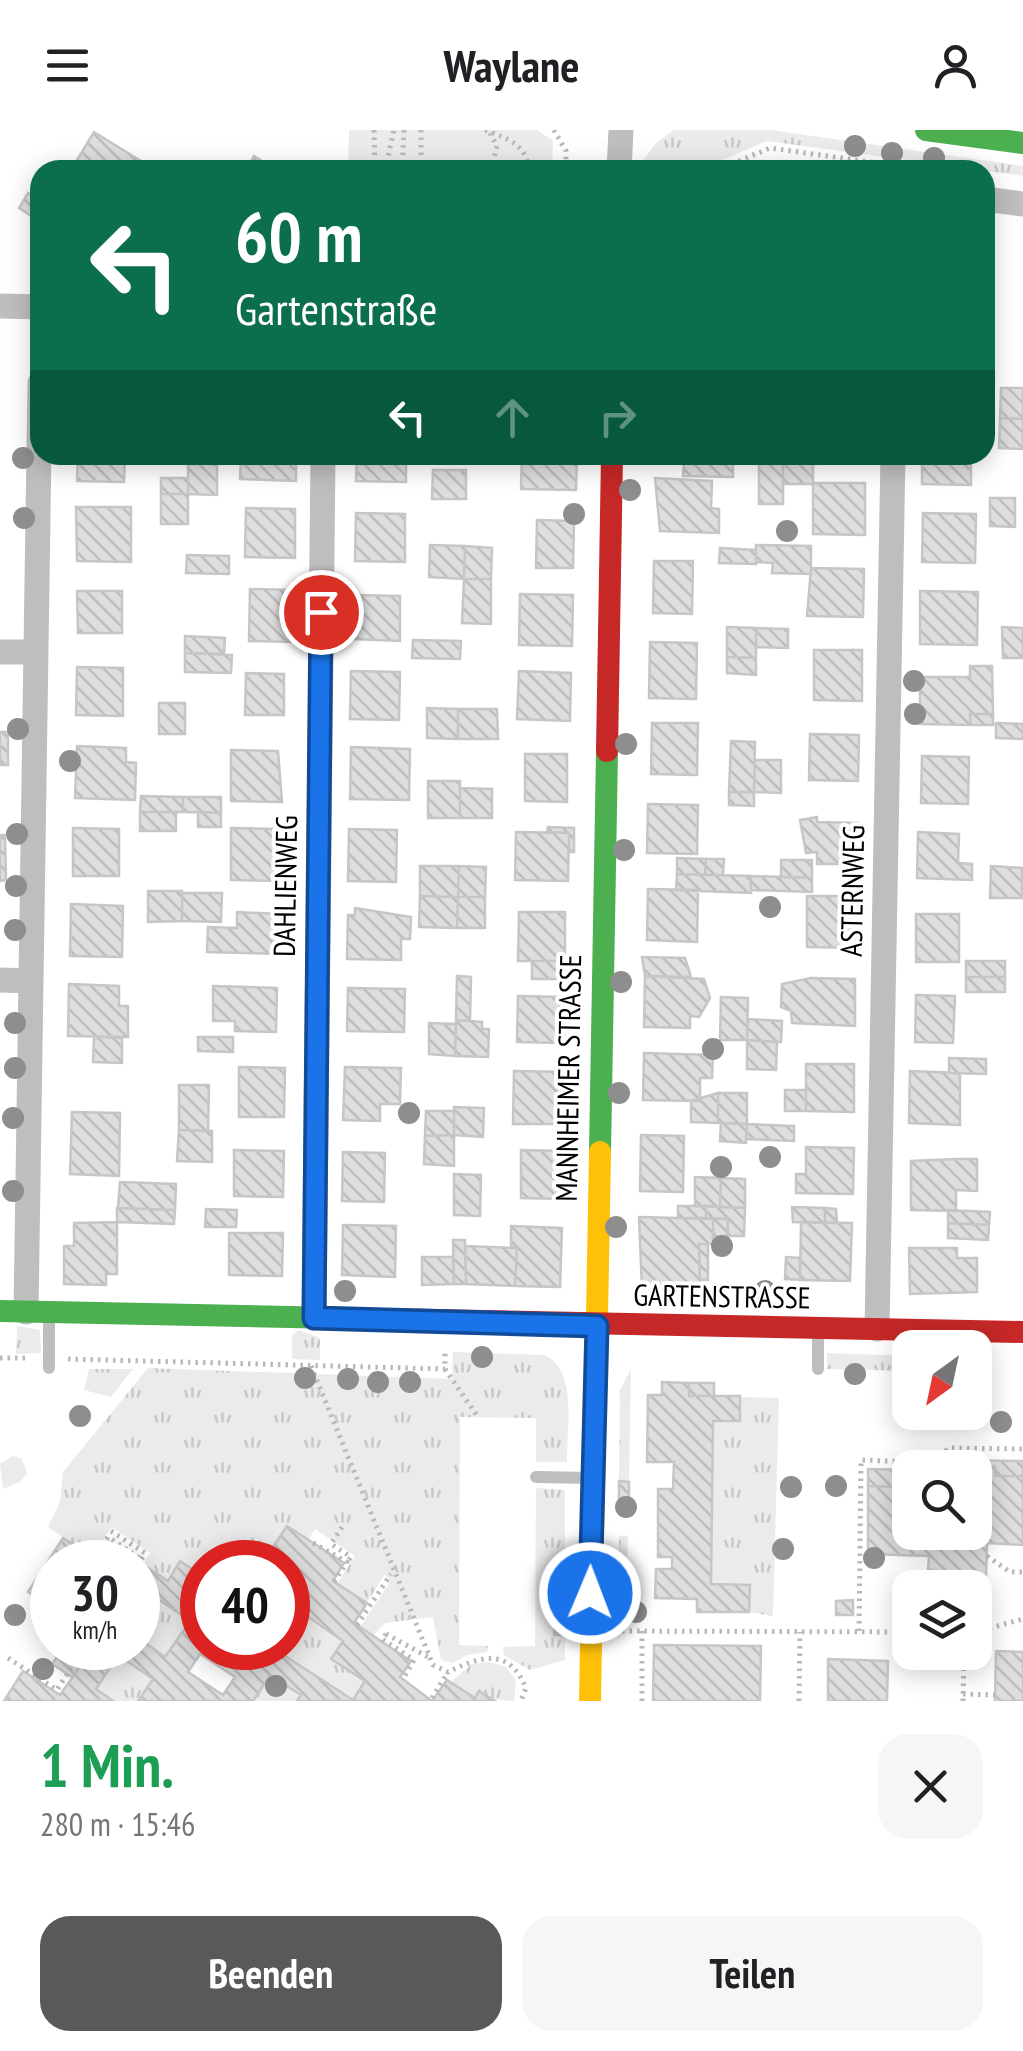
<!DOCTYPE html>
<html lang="de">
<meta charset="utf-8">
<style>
body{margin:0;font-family:"PT Sans Narrow",sans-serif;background:#f6f6f6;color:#202124;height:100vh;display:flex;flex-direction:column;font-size:38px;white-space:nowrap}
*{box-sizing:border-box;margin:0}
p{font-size:32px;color:#757577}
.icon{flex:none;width:55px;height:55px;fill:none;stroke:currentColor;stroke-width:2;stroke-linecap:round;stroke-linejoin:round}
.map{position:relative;height:1571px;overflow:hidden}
.details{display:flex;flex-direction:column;background:#fff;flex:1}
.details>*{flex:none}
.guide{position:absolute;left:30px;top:30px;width:965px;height:305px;border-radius:30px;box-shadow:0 5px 25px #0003;background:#0b6e4f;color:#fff;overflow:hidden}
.needle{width:65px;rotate:213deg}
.controls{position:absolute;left:892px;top:1200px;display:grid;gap:20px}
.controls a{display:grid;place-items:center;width:100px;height:100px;border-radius:20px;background:#fff;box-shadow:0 5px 25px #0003;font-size:50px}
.speed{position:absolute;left:30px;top:1410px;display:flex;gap:20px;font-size:50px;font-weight:700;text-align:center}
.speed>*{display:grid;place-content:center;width:130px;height:130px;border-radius:50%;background:#fff;box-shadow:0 5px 25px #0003;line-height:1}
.speed small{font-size:25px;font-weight:400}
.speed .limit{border:15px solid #d22;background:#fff;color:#111}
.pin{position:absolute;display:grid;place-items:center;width:85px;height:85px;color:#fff;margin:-42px;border:5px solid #fff;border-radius:50%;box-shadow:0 2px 10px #0007}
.me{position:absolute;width:110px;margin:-55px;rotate:1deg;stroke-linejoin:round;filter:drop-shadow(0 0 8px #0008)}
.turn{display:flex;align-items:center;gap:35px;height:210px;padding:0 40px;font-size:45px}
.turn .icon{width:130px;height:130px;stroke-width:2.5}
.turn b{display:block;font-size:70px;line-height:85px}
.lanes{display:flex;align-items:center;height:95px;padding:0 40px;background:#0003;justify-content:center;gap:50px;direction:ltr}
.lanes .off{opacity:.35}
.round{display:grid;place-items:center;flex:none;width:105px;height:105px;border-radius:30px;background:#f6f6f6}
.headline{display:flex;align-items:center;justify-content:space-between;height:170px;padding:0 40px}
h1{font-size:60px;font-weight:600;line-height:75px;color:#1e9e55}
.cta{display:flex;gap:20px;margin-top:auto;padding:20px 40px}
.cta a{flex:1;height:115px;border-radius:30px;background:#595959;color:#fff;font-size:40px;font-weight:600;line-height:115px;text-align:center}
.cta a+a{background:#f6f6f6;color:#202124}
header{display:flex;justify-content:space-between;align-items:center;height:130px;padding:0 40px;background:#fff;font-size:45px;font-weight:600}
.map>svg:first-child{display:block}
.grass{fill:url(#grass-tufts)}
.pitch{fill:#ebebeb}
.building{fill:url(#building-back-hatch);stroke:#c6c6c6;stroke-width:2.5;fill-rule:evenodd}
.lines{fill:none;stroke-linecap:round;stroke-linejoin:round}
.path{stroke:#b9b9b9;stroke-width:5;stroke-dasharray:2.5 5;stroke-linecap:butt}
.lane{stroke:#bebebe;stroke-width:12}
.street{stroke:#bebebe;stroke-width:25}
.fast{stroke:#4caf50;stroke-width:22}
.slow{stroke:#ffc107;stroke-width:22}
.jam{stroke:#c62828;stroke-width:22}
.tree{fill:#8e8e8e}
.route-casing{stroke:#114b97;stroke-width:25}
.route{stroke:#1a73e8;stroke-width:18}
.labels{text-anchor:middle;stroke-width:8;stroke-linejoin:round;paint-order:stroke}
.street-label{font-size:30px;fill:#000;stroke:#fff}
</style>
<header><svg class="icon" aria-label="menu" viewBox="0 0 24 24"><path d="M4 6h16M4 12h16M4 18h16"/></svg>Waylane<svg class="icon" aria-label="person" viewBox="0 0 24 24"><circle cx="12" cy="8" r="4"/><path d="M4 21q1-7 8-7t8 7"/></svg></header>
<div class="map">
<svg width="1023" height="1571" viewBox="0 0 1023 1571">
<defs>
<pattern id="grass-tufts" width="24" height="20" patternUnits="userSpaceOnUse" patternTransform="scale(2.5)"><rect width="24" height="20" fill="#ebebeb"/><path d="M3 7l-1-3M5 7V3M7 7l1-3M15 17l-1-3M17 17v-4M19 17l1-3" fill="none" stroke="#c8c8c8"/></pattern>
<pattern id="building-back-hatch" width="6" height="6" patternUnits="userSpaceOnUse" patternTransform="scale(2.5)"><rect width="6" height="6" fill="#dedede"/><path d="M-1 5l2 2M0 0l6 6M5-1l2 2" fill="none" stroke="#bdbdbd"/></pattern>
</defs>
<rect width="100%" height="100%" fill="#fff"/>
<path class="grass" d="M674 0H771L1023 36V46L767 11 703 38 639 36 657 12Z
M17 1196 40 1200 41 1223 16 1224Z
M299 1200 320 1208V1230L292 1229V1205Z
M453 1222 544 1225C579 1240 566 1300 567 1332H536V1288L460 1287 459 1515 488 1516 487 1522 467 1525 453 1533 441 1530 433 1487 385 1493 373 1506 360 1497 390 1452 385 1444 367 1473 337 1454 355 1426 315 1399 308 1410 287 1396 263 1432H202V1446L180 1432 168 1451 143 1435 150 1423 112 1397 91 1426 48 1397 60 1372 63 1342 148 1238 452 1249Z
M827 1223 910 1226V1241L827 1239Z
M631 1238 629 1352 619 1351 620 1261Z
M89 1239H133L111 1267 84 1260Z
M740 1267 779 1268 773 1486 749 1482 750 1455 711 1454 713 1291H740Z
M13 1326 22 1329 27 1343 20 1352 3 1359 0 1334Z
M536 1358 565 1360V1485H555L554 1504 565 1505V1530L530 1540 504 1525 503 1517 535 1516Z
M619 1406H628L626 1480H638L639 1491 619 1492Z
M155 1467 190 1491 165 1527 138 1508V1481L144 1485Z
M307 1486 343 1511 332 1529 365 1551 353 1570 282 1524Z
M118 1525 153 1549 138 1571H113L96 1559Z
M489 1532 505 1536 516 1550 514 1571 475 1568 451 1552 472 1534Z
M270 1545 301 1565 297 1571H253Z"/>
<path class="pitch" d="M349 0H536L553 10 552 40H348Z"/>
<path class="building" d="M94 2 144 33 149 40H71Z
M254 26 276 40H246Z
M28 63 40 71V103L34 99 39 91 19 78Z
M1001 258H1023V289L1000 288Z
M1000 288 1023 289V319L999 318Z
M78 325H125L124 352 77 351Z
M241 325H296V351L240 349Z
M357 325H406V352L356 351Z
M522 325H577L576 360 521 359Z
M684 325H734L733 333 684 332Z
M759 325H818V334L759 333Z
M922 325H971V355L922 354Z
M684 332 733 333V347L683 346Z
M759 333H783V374H759Z
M783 333 813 334V354H783Z
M188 334H217V365L188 364Z
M433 340H466V369H432Z
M161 348H188V364H161Z
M655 348 712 351 711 378 719 379V403L660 401Z
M865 353V405L813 404V353Z
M161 364H188V394H161Z
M990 368H1015V397L990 396Z
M76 377H131V432L77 431Z
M246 378 295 379V428L245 427Z
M356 383 405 384V432L355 431Z
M923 383 976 384 975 433 922 432Z
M537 390 574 391 573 438H536Z
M430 415 465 416 464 449 429 447Z
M756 415 811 416V444L772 443 773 433 756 432Z
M465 416 492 418 491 449H464Z
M720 418 756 420V434L719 433Z
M187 425 229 426V444L186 443Z
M654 431H693L692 484 653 483Z
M811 438 864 439 863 487 807 486Z
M464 449H491V494L462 493Z
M250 459 294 460 293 512 249 511Z
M77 461H122V503H78Z
M920 461 978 462 977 515 920 514Z
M520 464 573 465 572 516 519 515Z
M355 465 400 466V511L353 509Z
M727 497 756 498V528L727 527Z
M1002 497 1023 498V528H1003Z
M756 498 788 499V518L756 517Z
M185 506 225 508 224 524 185 523Z
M413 510 461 511 460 529 412 528Z
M650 512 697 513 696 569 649 568Z
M814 520H862V571L814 570Z
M185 523 232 525 231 543 185 542Z
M727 527 756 528V545L727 543Z
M970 536H992L993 584H970L971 595 920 594V547H970Z
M77 537 123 538V586L76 585Z
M351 541 400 542 399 590 350 589Z
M519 541 571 543 570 591 517 589Z
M246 543 284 544V585H245Z
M159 573H185V604H159Z
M427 578 458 579V609L427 608Z
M458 579H497L498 609H458Z
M970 584H993V595H971Z
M652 593H698L697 645 651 644Z
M996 593 1023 594V609L996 608Z
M0 602H8V635H0Z
M810 604 859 605 858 651 809 650Z
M731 611 755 612 754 662H729Z
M77 616 126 618V632L136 633 135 670 75 668Z
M351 617 410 619 409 670 350 669Z
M231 620 278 621 282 672 231 671Z
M525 624H567V672L525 671Z
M922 626 969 627 968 674 921 673Z
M755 630H781V663L754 662Z
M428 651H460V688H428Z
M460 658 492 659V688H460Z
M729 662H754V676L729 675Z
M141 666 183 667V682H140Z
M183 667H221V683L183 682Z
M648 674 698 675 697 724 647 723Z
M140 682H176V701H140Z
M198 682 221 683V697H198Z
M817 687V692L859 693V734H817V722L806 723 800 690Z
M548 697 574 698V722H569V703L547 702Z
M73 698 119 699V746H73Z
M231 698 279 699 278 751 231 750Z
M349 699 397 700 396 752 348 751Z
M516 702 569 703 568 751 515 750Z
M918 702 959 704 958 733 972 734V750L917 748Z
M0 705H5L6 750 0 751Z
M677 728 706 729 705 745 677 744Z
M706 729H724L723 745H705Z
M781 730H812V748L781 747Z
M420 736H459L458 767 420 766Z
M459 736 486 737 485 767H458Z
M991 736 1022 738V768H990Z
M677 744 751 746V763L676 760Z
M751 746 812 748V762L751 760Z
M648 759 698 760 697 812 647 810Z
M148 761H182V791L148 792Z
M182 763H222L221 792 182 791Z
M420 766 458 767 457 798 419 797Z
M807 766H856V818L807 817Z
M458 767H485V798H457Z
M71 774 123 776 122 827 70 826Z
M355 778 411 787 410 809H401V830L347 829 348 785H355Z
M237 782 280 784 279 824 207 822 208 797 237 798Z
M519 782H565V831H518Z
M916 784H959V832H916Z
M642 827 685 828 691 847 645 846Z
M532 831H569V849H532Z
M966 831H1005V847H966Z
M457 846 471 847 470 891 456 890Z
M645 846 704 849 710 868 699 887 690 886V898L644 897Z
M966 847H1005V862H966Z
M811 848 855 849V896L792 893 791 881 781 877 782 854Z
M69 854 119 856V876H128V907L68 906Z
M213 856 277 858 276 902 235 901V891H213Z
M348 858 405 859 404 902 347 901Z
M916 865 955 866 953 913 915 912Z
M518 866 565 867 564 913 517 912Z
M721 867 748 868 747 910H720Z
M748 889 782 891 781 912 747 910Z
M456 890 482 892V899H489L488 927 455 926Z
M429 893 456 894 455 926 429 924Z
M94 907 122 908V933L93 932Z
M198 907H233V922L198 921Z
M747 910 777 912 776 940 747 939Z
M644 923 713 925 712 948H700V971L643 970Z
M949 928 986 929V944L949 943Z
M806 934H854V982L806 981Z
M239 937 285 938 284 987H239Z
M345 937 401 938 400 974H380V991L343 990Z
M514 941 565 942 564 994H513Z
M910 941 960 943V995L909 993Z
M179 955H209L208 1001 179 1000Z
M785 960H806V981H785Z
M718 963H747V994L718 993Z
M718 963V993L691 992V971Z
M454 977 484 978 483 1007 454 1005Z
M426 981H454V1005L425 1006Z
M72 982 120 983 119 1046 70 1044Z
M721 993 747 994 746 1013 720 1011Z
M747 994 794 996V1011L746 1009Z
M179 1000 212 1001V1032L177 1031Z
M454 1005V1036L424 1034 425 1006Z
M641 1005 684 1006 683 1062 640 1061Z
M806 1017 854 1018 853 1064 796 1063V1044H806Z
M234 1020 284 1021 283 1067 234 1066Z
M521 1020 563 1021V1069L521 1068Z
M343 1022 385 1023 384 1072 342 1071Z
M956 1029H977V1061L956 1060V1081L911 1080V1031Z
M454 1044 481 1045 480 1086 454 1085Z
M695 1047 721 1048 720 1077 695 1076Z
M721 1048 745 1049V1078L720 1077Z
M120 1052 176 1054 175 1080 118 1078Z
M678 1076H706V1088H678Z
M706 1076 745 1078 744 1106H727L728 1089 706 1088Z
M792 1077 825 1078V1093L793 1092Z
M117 1078 175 1080 174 1094 117 1092Z
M825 1078 836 1079 837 1093H825Z
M206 1079 237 1080 236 1097H205Z
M948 1080 990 1082 989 1095 948 1093Z
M639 1087 713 1089V1114H699L700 1161 642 1159Z
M713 1089H728V1111L713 1110Z
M117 1092V1144H106V1155L64 1154V1116H74V1093Z
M801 1092 852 1093 850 1151 800 1150Z
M948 1093 989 1095 988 1110 948 1108Z
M343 1095 396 1096 395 1147 342 1145Z
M511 1096 562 1098 560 1157 515 1156 517 1118 511 1117Z
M229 1103H283L282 1146 229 1145Z
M453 1110H465L466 1154H454Z
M699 1114H708V1150H700Z
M465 1116 517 1118 515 1156 466 1154Z
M909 1118H957V1128H977V1162L910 1164Z
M422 1127H453L454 1154 422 1155Z
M786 1127 800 1128V1150L785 1149Z
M662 1252 689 1253V1266H740V1291H713L711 1454 750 1455 749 1482H697V1469L655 1468 656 1439H672V1427H658V1359H673L674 1332H647L648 1265H662Z
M689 1253H714V1266H689Z
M958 1330 1023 1331V1346H995V1336L958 1335Z
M958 1335 995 1336V1346H1023V1415L987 1413 986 1447 928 1440 929 1426 868 1424V1356L900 1357 901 1345H910V1402H975V1338Z
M868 1339 910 1340V1345H901L900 1357 868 1356Z
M619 1351 629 1352V1371H619Z
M287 1396 344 1433 333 1451 367 1473 354 1493 411 1531 400 1547 432 1571H297L301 1565 270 1545 253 1571H138L153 1549 118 1525 96 1559 113 1571H4L23 1541 60 1565 93 1518H138V1508L165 1527 190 1491 155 1467 144 1485 138 1481V1432H52V1478L28 1462 63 1408 98 1431 110 1413 168 1451 180 1431 202 1446V1518H287L282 1524 353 1570 365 1551 331 1529 343 1511 307 1486 288 1516V1468L296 1455 288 1450V1432H263ZM200 1524 235 1547 223 1565 188 1542Z
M853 1470V1485H836V1471Z
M555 1485H565V1505H554Z
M654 1515 761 1516 760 1571H653Z
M63 1518 87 1527 72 1547 52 1534Z
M996 1521 1023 1522V1571H995Z
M828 1529 888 1531 887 1571H828Z
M447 1550 475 1568 479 1561 495 1571H432Z"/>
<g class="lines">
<path class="path" d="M374 0 375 40
M485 0C508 9 526 14 529 40
M554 0 566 21V39L594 40
M490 3 497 16 491 40
M385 40 394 0
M402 40 404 0
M421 40V0
M718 40 770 18 928 40
M0 1228H27
M68 1229 445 1239V1222
M311 1236 433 1535 448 1542C481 1526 509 1517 526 1558L521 1571
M445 1239 478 1287
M342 1397 331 1414 351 1427 347 1432
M111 1401 145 1423 140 1432
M313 1413 347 1432 334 1452
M987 1426 1010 1442H1023
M94 1428 108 1407 141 1429
M357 1495 391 1444
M622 1501 910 1502
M859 1501 861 1330 938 1333 948 1318 1023 1319
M975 1502 1023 1489
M386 1504 382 1509 414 1530 403 1549
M386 1504 428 1527
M60 1524 79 1536
M8 1528 57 1560 74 1533
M963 1564 995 1565
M432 1568 448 1542
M642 1571V1501
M799 1571 800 1502
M963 1571 964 1522"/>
<path class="lane" d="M49 1185V1238
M818 1202V1239
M536 1347 591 1348"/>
<path class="street" d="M619 40 621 0
M985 69 1023 74
M0 176 40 177
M0 522H35
M0 850 31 851
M26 1182 40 253
M314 1188 323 325
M877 1199 893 325"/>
<path class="fast" d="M926 0 1023 13
M600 1022 607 621
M0 1181 384 1189"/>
<path class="slow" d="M590 1571 600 1022"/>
<path class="jam" d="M607 621 612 325
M384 1189 1023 1202"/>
</g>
<g class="tree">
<circle cx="855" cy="16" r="11"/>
<circle cx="892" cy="23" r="11"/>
<circle cx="934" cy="28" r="11"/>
<circle cx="23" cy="328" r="11"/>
<circle cx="630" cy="360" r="11"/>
<circle cx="574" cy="384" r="11"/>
<circle cx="24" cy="388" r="11"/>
<circle cx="787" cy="401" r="11"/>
<circle cx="914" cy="551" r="11"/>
<circle cx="915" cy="584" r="11"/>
<circle cx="18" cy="599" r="11"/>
<circle cx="626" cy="614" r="11"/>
<circle cx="70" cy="631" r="11"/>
<circle cx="17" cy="704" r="11"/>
<circle cx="624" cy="720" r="11"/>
<circle cx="16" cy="756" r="11"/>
<circle cx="770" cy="777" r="11"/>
<circle cx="15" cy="800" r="11"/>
<circle cx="621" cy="852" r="11"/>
<circle cx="15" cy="893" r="11"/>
<circle cx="713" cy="919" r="11"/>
<circle cx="15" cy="938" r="11"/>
<circle cx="619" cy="963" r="11"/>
<circle cx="409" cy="983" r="11"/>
<circle cx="13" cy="988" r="11"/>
<circle cx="770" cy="1027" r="11"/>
<circle cx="721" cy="1037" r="11"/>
<circle cx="13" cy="1061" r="11"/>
<circle cx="616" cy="1097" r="11"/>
<circle cx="722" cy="1116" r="11"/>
<circle cx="345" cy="1161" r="11"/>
<circle cx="765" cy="1161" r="11"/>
<circle cx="482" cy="1227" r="11"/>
<circle cx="855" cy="1244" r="11"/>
<circle cx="305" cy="1248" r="11"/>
<circle cx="348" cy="1249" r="11"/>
<circle cx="378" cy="1252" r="11"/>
<circle cx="410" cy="1252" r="11"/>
<circle cx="80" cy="1286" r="11"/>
<circle cx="1001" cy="1292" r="11"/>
<circle cx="836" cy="1356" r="11"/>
<circle cx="791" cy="1357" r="11"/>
<circle cx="626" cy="1377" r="11"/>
<circle cx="783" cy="1419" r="11"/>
<circle cx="874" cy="1428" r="11"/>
<circle cx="624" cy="1450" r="11"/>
<circle cx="636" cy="1482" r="11"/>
<circle cx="15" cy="1485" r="11"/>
<circle cx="43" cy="1539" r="11"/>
<circle cx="276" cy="1556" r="11"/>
</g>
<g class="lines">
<g class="route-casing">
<path id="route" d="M321 482 314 1188 597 1196 590 1463"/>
</g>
<use href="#route" class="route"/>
</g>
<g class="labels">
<g class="street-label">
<text transform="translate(286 756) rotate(-89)" y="10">DAHLIENWEG</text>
<text transform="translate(853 761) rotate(-89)" y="10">ASTERNWEG</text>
<text transform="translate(569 948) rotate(-89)" y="10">MANNHEIMER STRASSE</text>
<text transform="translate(722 1167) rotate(1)" y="10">GARTENSTRASSE</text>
</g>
</g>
</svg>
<div class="controls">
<a><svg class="needle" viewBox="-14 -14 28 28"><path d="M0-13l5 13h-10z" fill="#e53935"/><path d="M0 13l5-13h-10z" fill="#757577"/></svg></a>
<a><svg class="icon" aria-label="search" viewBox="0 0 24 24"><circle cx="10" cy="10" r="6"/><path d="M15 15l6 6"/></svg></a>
<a><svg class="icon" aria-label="layers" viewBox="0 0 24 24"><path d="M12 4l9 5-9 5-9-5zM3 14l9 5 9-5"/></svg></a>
</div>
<div class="speed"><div>30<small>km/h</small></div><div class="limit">40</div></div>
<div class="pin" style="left:321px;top:482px;background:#d93025"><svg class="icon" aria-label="arrive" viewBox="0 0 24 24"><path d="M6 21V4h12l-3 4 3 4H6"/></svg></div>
<svg class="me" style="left:590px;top:1463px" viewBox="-20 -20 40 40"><circle r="17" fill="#1a73e8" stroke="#fff" stroke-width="3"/><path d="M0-11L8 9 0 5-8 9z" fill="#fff"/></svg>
<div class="guide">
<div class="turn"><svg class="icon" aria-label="left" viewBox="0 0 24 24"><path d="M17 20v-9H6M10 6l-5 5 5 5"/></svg><div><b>60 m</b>Gartenstraße</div></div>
<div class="lanes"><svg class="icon" aria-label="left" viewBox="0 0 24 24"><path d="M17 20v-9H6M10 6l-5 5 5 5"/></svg><svg class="icon off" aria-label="ahead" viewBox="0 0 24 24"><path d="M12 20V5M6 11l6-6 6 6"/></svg><svg class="icon off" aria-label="right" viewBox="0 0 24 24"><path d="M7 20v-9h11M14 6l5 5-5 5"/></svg></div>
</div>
</div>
<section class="details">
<div class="headline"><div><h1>1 Min.</h1><p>280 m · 15:46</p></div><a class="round"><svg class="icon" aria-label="close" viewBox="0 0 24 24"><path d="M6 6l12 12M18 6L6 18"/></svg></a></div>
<div class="cta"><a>Beenden</a><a>Teilen</a></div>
</section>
